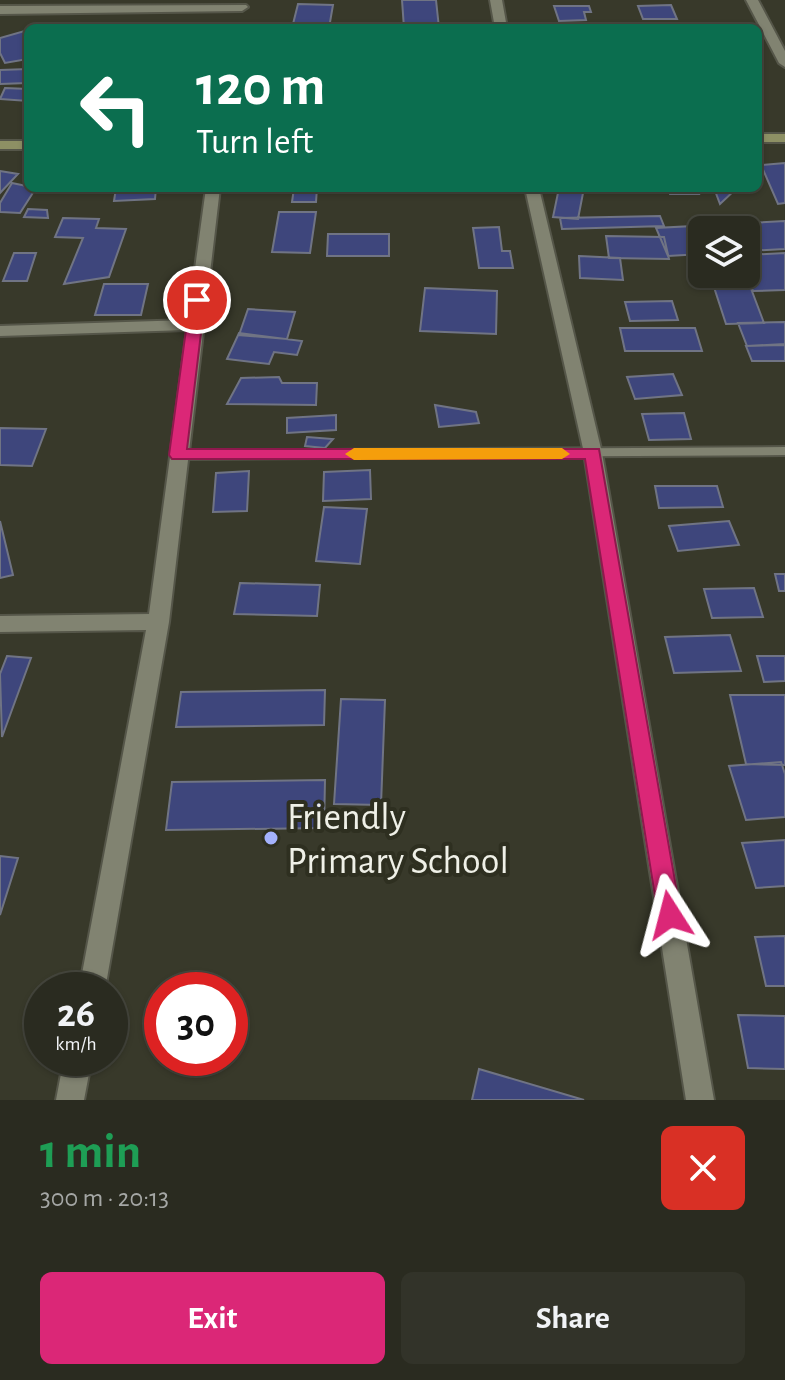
<!DOCTYPE html>
<meta charset="utf-8">
<style>
body{margin:0;font-family:"Alegreya Sans",sans-serif;background:#323329;color:#f1f3f6;height:100vh;display:flex;flex-direction:column;font-size:30px;white-space:nowrap}
*{box-sizing:border-box;margin:0}
p{font-size:26px;color:#a5a7a5}
.icon{flex:none;width:44px;height:44px;fill:none;stroke:currentColor;stroke-width:2;stroke-linecap:round;stroke-linejoin:round}
.map{position:relative;height:1100px;overflow:hidden}
.details{display:flex;flex-direction:column;background:#2a2b20;flex:1}
.details>*{flex:none}
.hud{position:absolute;left:24px;top:24px;width:738px;height:168px;border-radius:12px;box-shadow:0 2px 6px #0004,0 0 0 2px #46473e;background:#0b6e4f;color:#fff;overflow:hidden}
.buttons{position:absolute;left:688px;top:216px;display:grid;gap:16px}
.buttons a{display:grid;place-items:center;width:72px;height:72px;border-radius:12px;background:#2a2b20;box-shadow:0 2px 6px #0004,0 0 0 2px #46473e;font-size:40px}
.speed{position:absolute;left:24px;top:972px;display:flex;gap:16px;font-size:40px;font-weight:700;text-align:center}
.speed>*{display:grid;place-content:center;width:104px;height:104px;border-radius:50%;background:#2a2b20;box-shadow:0 2px 6px #0004,0 0 0 2px #46473e;line-height:1}
.speed small{font-size:20px;font-weight:400}
.speed .limit{border:12px solid #d22;background:#fff;color:#111}
.pin{position:absolute;display:grid;place-items:center;width:68px;height:68px;color:#fff;margin:-34px;border:4px solid #fff;border-radius:50%;box-shadow:0 2px 8px #0007}
.me{position:absolute;width:88px;margin:-44px;rotate:351deg;stroke-linejoin:round;filter:drop-shadow(0 0 6px #0008)}
.turn{display:flex;align-items:center;gap:28px;height:168px;padding:0 40px;font-size:36px}
.turn .icon{width:104px;height:104px;stroke-width:2.5}
.turn b{display:block;font-size:56px;line-height:68px}
.round{display:grid;place-items:center;flex:none;width:84px;height:84px;border-radius:12px;background:#323329}
.headline{display:flex;align-items:center;justify-content:space-between;height:136px;padding:0 40px}
h1{font-size:48px;font-weight:700;line-height:60px;color:#1e9e55}
.primary-button{display:flex;gap:16px;margin-top:auto;padding:16px 40px}
.primary-button a{flex:1;height:92px;border-radius:12px;background:#db2777;color:#fff;font-size:32px;font-weight:700;line-height:92px;text-align:center}
.primary-button a+a{background:#323329;color:#f1f3f6}
.map>svg:first-child{display:block}
.building{fill:#3e467c;stroke:#707484;stroke-width:2}
.lines{fill:none;stroke-linecap:round;stroke-linejoin:round}
.lane-casing{stroke:#555649;stroke-width:4}
.street-casing{stroke:#555649;stroke-width:4}
.secondary-casing{stroke:#555649;stroke-width:4}
.lane{fill:#818371;fill-rule:evenodd}
.street{fill:#818371;fill-rule:evenodd}
.secondary{fill:#8d9064;fill-rule:evenodd}
.route{fill:#db2777;stroke:#8e194d;stroke-width:2}
.slow{fill:#f59e0b}
.poi-dot{fill:#a4b2fc;stroke:#2e2f20;stroke-width:3}
.labels{text-anchor:middle;stroke-width:8;stroke-linejoin:round;paint-order:stroke}
.near-poi-label{font-size:38px;fill:#eff0e7;stroke:#2e2f20;text-anchor:start}
</style>
<div class="map">
<svg width="785" height="1100" viewBox="0 0 785 1100">
<rect width="100%" height="100%" fill="#38392a"/>
<path class="building" d="M402 0H436L439 28H404Z
M298 4 333 5 329 28H292Z
M671 5 677 19H643L638 6Z
M554 6H589L591 12H584L586 20 559 21Z
M28 30V59L5 63 0 53V38Z
M28 69 27 83 0 84V70Z
M5 88 28 89V101L0 99Z
M785 163V203L778 204 761 165Z
M0 171 18 174 0 193Z
M12 183 36 188 20 213 0 212V203Z
M116 188H156L155 199 114 201Z
M294 188H317L316 202H292Z
M559 188H584L578 219 553 217Z
M668 188H697L699 194H670Z
M714 188H737L720 204Z
M28 209 47 210 48 218 24 217Z
M279 212H316L310 253 272 252Z
M660 216 664 226 562 229 560 218Z
M63 218 99 219 96 228 126 229 109 277 64 284 83 238 55 237Z
M785 221V249L746 251V230H702V254L668 256 656 228Z
M499 227 502 251H510L513 268H479L473 228Z
M328 234H389V256H327Z
M606 236 664 237 669 259 609 258Z
M14 253H36L27 281H3Z
M785 253V290L753 291 745 274 746 255Z
M579 256 620 258 623 280 580 278Z
M711 278H747L764 323 726 324Z
M104 284H148L141 315H95Z
M425 288 497 291 496 334 420 331Z
M672 301 678 320 630 321 625 302Z
M248 309 295 312 287 339 239 335Z
M785 322V344L747 346 738 323Z
M620 328H695L702 351H625Z
M239 333 302 341 297 355 274 352 269 364 227 359Z
M785 345V361H752L746 346Z
M673 374 682 395 635 399 627 377Z
M279 377 282 383H317L316 405 227 404 241 378Z
M435 405 476 412 479 423 439 427Z
M684 413 691 439 649 440 642 414Z
M336 415V430L287 433V418Z
M0 428 46 429 32 466 0 465Z
M307 437 333 439 325 448 305 446Z
M370 470 371 499 323 501 324 472Z
M249 471 247 511 213 512 216 473Z
M655 486H717L723 507 659 508Z
M324 507 367 509 360 564 316 561Z
M0 521 13 575 0 578Z
M729 521 739 545 678 551 669 526Z
M775 574H785V591H779Z
M240 583 320 585 317 616 234 614Z
M754 588 763 617 712 618 704 589Z
M730 635 741 671 674 673 665 637Z
M7 656 31 658 2 737 0 674Z
M757 656H785V681L764 682Z
M325 690 324 725 176 727 181 692Z
M730 695H785V765L746 764Z
M341 699 385 700 381 805 334 804Z
M781 762 785 774V817L746 820 729 766Z
M325 780 324 828 166 830 172 782Z
M785 840V886L756 888 742 843Z
M0 856 18 858 0 915Z
M785 936V986H766L755 937Z
M738 1015 785 1016V1069L748 1068Z
M479 1069 584 1100H472Z"/>
<g class="lines">
<g class="lane-casing">
<path id="lane" d="M785 447V455L178 459 172 455 178 451Z"/>
</g>
<g class="street-casing">
<path id="street" d="M490 0H502L507 28H495Z
M746 0H758L785 51V67L779 63Z
M246 5 248 7 242 11 0 14V6Z
M206 188H220L169 622 105 990H79L146 630 0 632V616L149 614 187 330 0 336V326L188 320Z
M525 188H539L602 453 714 1100H686L584 453Z
M64 1058H92L84 1100H56Z"/>
</g>
<g class="secondary-casing">
<path id="secondary" d="M758 134H785V142H758Z
M0 141H28V149H0Z"/>
</g>
<use href="#lane" class="lane"/>
<use href="#street" class="street"/>
<use href="#secondary" class="secondary"/>
</g>
<path class="route" d="M197 296 205 300 187 449H599L681 915 678 923 670 926 661 923 658 915 585 459H172L169 455 190 300Z"/>
<path class="slow" d="M354 448H562L570 454 562 459 354 460 345 454Z"/>
<circle class="poi-dot" cx="271" cy="838" r="8"/>
<g class="labels">
<g class="near-poi-label">
<text x="287" y="829">Friendly<tspan x="287" dy="44">Primary School</tspan></text>
</g>
</g>
</svg>
<div class="buttons">
<a><svg class="icon" aria-label="layers" viewBox="0 0 24 24"><path d="M12 4l9 5-9 5-9-5zM3 14l9 5 9-5"/></svg></a>
</div>
<div class="speed"><div>26<small>km/h</small></div><div class="limit">30</div></div>
<div class="pin" style="left:197px;top:300px;background:#d93025"><svg class="icon" aria-label="arrive" viewBox="0 0 24 24"><path d="M6 21V4h12l-3 4 3 4H6"/></svg></div>
<svg class="me" style="left:670px;top:915px" viewBox="-20 -20 40 40"><path d="M0-17L14 15 0 8-14 15z" fill="#db2777" stroke="#fff" stroke-width="4"/></svg>
<div class="hud">
<div class="turn"><svg class="icon" aria-label="left" viewBox="0 0 24 24"><path d="M17 20v-9H6M10 6l-5 5 5 5"/></svg><div><b>120 m</b>Turn left</div></div>
</div>
</div>
<section class="details">
<div class="headline"><div><h1>1 min</h1><p>300 m · 20:13</p></div><a class="round" style="background:#d93025;color:#fff"><svg class="icon" aria-label="close" viewBox="0 0 24 24"><path d="M6 6l12 12M18 6L6 18"/></svg></a></div>
<div class="primary-button"><a>Exit</a><a>Share</a></div>
</section>
